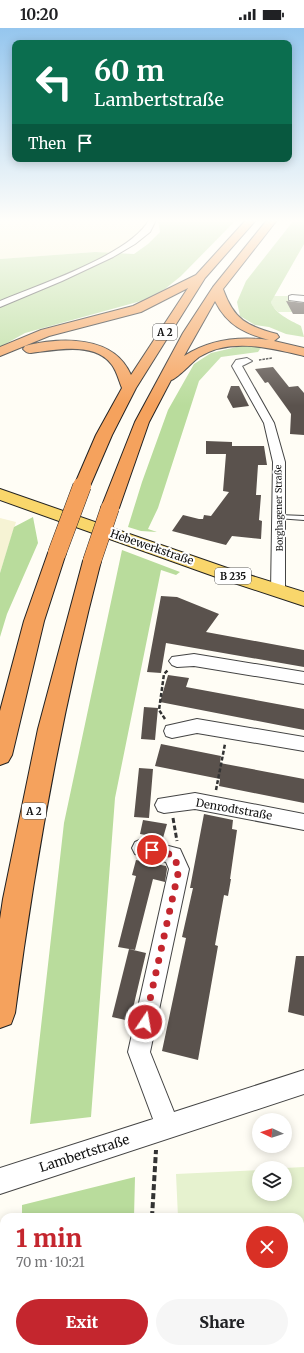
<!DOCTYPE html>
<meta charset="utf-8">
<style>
body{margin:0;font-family:Merriweather,serif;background:#f6f6f6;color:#202124;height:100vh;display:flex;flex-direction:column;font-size:15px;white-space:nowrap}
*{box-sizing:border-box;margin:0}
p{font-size:13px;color:#757577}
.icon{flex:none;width:22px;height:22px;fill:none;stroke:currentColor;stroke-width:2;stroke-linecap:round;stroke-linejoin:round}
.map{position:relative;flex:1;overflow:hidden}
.panel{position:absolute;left:0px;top:1185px;width:304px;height:140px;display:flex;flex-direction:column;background:#fff;border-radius:12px 12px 0 0;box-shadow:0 2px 10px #0003}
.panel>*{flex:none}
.banner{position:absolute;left:12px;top:12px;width:280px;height:122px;border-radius:8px;box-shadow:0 2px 10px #0003;background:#0b6e4f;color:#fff;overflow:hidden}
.needle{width:26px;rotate:274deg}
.buttons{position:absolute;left:252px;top:1085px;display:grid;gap:8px}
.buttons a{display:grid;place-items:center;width:40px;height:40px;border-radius:50%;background:#fff;box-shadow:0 2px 10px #0003;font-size:20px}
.pin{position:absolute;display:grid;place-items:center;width:34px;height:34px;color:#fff;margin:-17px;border:2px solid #fff;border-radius:50%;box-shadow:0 1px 4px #0007}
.me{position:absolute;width:44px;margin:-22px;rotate:12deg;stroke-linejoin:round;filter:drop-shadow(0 0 3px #0008)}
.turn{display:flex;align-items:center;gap:14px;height:84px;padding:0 16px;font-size:18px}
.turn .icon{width:52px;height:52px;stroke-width:2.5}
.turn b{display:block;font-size:28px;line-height:34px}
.then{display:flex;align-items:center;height:38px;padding:0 16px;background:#0003;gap:8px;font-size:15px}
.round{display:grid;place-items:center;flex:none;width:42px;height:42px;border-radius:21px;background:#f6f6f6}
.overview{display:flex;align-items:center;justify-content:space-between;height:68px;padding:0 16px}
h1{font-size:24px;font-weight:800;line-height:30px;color:#c4262e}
.cta{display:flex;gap:8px;margin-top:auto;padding:8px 16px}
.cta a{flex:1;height:46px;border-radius:24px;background:#c4262e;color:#fff;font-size:16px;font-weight:800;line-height:46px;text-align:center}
.cta a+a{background:#f6f6f6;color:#202124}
.status{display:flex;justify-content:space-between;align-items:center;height:28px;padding:0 20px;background:#fff;direction:ltr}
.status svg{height:11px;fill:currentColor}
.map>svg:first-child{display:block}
.farmland{fill:#f6f3d4}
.green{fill:#d5ebbd}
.forest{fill:#b9dc9c}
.pitch{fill:#e6f2cf}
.building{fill:#5a524d}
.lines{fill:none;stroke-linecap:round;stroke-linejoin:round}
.service-casing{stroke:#444;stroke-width:2}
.minor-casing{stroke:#444;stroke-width:2}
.primary-casing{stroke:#222;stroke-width:2}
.motorway-casing{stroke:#222;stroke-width:2}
.path-far3{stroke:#333;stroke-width:1.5;stroke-dasharray:2.5 1;stroke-linecap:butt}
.path-far2{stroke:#333;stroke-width:2.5;stroke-dasharray:4 2;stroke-linecap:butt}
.path-far1{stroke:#333;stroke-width:3;stroke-dasharray:5 2.5;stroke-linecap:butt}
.path{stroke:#333;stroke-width:4;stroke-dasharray:6 3;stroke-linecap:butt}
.service{fill:#fff;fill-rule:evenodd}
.minor{fill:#fff;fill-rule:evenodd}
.primary{fill:#f9d66b;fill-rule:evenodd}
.motorway{fill:#f5a25d;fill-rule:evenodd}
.motorway-bridge-casing{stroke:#222;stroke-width:19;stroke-linecap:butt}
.motorway-bridge{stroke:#f5a25d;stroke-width:18}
.route{stroke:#c4262e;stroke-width:7;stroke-dasharray:0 12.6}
.labels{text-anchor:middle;stroke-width:4;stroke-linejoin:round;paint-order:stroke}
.far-street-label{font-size:9px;fill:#111;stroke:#fff}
.shield{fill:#fff;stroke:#585858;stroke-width:1}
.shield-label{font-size:10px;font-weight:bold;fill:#111}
.street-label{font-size:11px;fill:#111;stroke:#fff}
.near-street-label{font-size:13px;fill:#111;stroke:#fff}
</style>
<div class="status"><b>10:20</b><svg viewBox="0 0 49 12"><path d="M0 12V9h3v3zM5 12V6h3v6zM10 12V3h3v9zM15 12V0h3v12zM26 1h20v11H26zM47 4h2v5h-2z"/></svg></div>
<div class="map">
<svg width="304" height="1325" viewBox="0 0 304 1325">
<rect width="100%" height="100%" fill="#fffdf5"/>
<path class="farmland" d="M0 192H151L150 196 115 226 95 224 0 231Z
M0 490 16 494 0 545Z"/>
<path class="green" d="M273 268H289L294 284H278L273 279 271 274Z"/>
<path class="forest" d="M158 192H236L181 248 165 261 141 273 25 305 0 319V231L95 224 134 226 148 216 160 204Z
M294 192H304V216L271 274C275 286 290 292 301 298L304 309 286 306 269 299 255 297 240 288 237 274 246 253Z
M241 318H262L258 324 221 329 199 353 158 480 148 501 157 504 141 503 128 499 142 454 168 382 194 336 211 325Z
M33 489 38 515 7 586 0 609V545L14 499Z
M122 522 180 544 176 547 161 542 115 770 91 1089 30 1096 64 795Z
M135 1149 134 1189H22V1177Z
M16 1321H132V1325H16Z"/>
<path class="pitch" d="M304 1139V1320H300V1189H178L176 1146 259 1142V1166H285V1140Z
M185 1321H286L224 1325H185Z"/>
<path class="building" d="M286 273 304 275V286H293Z
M273 339 289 359 298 358 304 365V407L290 406 291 386 268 354 265 355 255 341Z
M231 358H239L249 378 233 380 227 369Z
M206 413 232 414V418H264L267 437H258L256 467H261L259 492 262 493 261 511 232 508 226 517 172 503 183 487 199 491H203L204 487 211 488 229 464 223 463 226 426H206Z
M161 568 177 569 219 586 206 604 304 622V639L166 615 161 645 147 644Z
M168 647 189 650 186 659 304 681V702L160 674Z
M144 679 158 680 155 712 141 711Z
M161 716 221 728 220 735 304 751V775L219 758 220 751 155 738Z
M139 740 153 741 149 790 134 789Z
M204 786 233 792 232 801 237 802 230 851H231L228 868 224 867 215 917 218 918 198 1032 162 1023 186 910 182 909 193 860H190Z
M143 792 167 796 163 810 140 806Z
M136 832 166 838 167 841 165 854 153 851 135 922 118 919 136 848 132 847Z
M129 921 146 925 130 993 112 989Z
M296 928H304V988L288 984Z"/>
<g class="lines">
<g class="service-casing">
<path id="service" d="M279 487 304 488V492L277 490 276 489Z"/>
</g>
<g class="minor-casing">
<path id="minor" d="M149 192H156L150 204 135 216 113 229 62 253 0 279V273C38 257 130 227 149 192Z
M292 267 304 268V274L289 272V268Z
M247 330 252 333 242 338 274 395 285 434V564L283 567H273L271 564 273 434 264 395 232 338 236 332Z
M194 626 304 644V656L194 638 177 639 172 637 169 633 172 629Z
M197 691 304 709V723L197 705 172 710 166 708 164 703 166 698Z
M195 765 304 786V802L195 781 164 785 158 783 155 777 158 771Z
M142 811 180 821 189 841 150 1024 174 1084 304 1042V1066L0 1166V1140L153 1091 128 1024 169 841 166 834 135 826 132 820 135 814Z"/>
</g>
<g class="primary-casing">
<path id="primary" d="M0 461 233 542 304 564V578L219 550 0 472Z"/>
</g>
<g class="motorway-casing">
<path id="motorway" d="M246 192H256L205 250 136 360 112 407 90 458 88 462 82 463 76 462 74 458 96 407 122 360C119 353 117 344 112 337 95 313 55 322 31 325 27 325 26 324 23 321L25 318C61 309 114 307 131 347L188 260 141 284 49 308 0 328V319L41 302 133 278 196 247Z
M267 192H277L223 261C234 292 247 298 277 306L279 309 274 313 304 320V328C270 320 231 309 199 329 191 335 177 351 171 352L149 394 119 480 116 484 110 485 104 484 101 480 135 394 183 305 213 259ZM215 273C227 297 244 305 269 312 239 308 210 311 184 328Z
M57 519 64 521 66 525 44 593 12 727 8 734 0 737V683L24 593 48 525 50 521Z
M92 527 99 529 101 533C62 682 35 832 15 985L11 996 0 1000V891L3 871 38 701 83 533 85 529Z"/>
</g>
<path class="path-far3" d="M259 332 272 330"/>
<path class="path-far2" d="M165 691 159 682 164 646 168 642
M216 762 225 716"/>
<path class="path-far1" d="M173 790 177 813"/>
<path class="path" d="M152 1189 156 1122
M146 1321V1325"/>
<use href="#service" class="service"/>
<use href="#minor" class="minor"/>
<use href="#primary" class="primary"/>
<use href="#motorway" class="motorway"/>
<g class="motorway-bridge-casing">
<path id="motorway-bridge" d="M57 525 82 458
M92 533 110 480"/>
</g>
<use href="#motorway-bridge" class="motorway-bridge"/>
</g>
<linearGradient id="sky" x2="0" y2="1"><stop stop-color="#95c6ee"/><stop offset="0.51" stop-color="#fffefa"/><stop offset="1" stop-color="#fffefa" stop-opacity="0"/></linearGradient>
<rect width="304" height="378" fill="url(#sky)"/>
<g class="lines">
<path class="route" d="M145 994 179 841 173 827 152 822"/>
</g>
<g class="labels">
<g class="far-street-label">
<text transform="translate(279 480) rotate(-91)" y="3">Borghagener Straße</text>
</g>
<g class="shield">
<rect x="153" y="296" width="24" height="16" rx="3"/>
<rect x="215" y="540" width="36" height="16" rx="3"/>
<rect x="22" y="775" width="24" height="16" rx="3"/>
</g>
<g class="shield-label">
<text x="165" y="308">A 2</text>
<text x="233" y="552">B 235</text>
<text x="34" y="787">A 2</text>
</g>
<g class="street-label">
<text transform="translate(152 519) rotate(19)" y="4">Hebewerkstraße</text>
<text transform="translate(234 781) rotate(10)" y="4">Denrodtstraße</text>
</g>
<g class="near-street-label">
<text transform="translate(84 1125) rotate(-18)" y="5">Lambertstraße</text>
</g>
</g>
</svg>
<div class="buttons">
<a><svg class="needle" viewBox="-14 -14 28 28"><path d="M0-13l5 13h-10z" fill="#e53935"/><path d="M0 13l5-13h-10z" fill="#757577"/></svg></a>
<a><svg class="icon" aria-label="layers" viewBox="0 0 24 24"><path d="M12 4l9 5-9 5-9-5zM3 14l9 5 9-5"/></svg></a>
</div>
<div class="pin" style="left:152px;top:822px;background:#d93025"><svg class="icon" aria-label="arrive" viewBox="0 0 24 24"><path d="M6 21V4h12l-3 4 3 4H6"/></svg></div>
<svg class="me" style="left:145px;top:994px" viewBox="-20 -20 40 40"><circle r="17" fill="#c4262e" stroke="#fff" stroke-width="3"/><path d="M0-11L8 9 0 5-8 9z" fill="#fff"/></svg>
<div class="banner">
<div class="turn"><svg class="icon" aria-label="left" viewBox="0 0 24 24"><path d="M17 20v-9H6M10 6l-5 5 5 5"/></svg><div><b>60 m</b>Lambertstraße</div></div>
<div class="then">Then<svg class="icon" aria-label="arrive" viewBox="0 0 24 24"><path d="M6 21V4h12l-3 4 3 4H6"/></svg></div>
</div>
<section class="panel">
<div class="overview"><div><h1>1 min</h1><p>70 m · 10:21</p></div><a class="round" style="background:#d93025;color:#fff"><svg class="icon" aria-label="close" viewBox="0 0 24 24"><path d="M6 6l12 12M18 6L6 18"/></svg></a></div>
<div class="cta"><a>Exit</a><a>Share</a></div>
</section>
</div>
